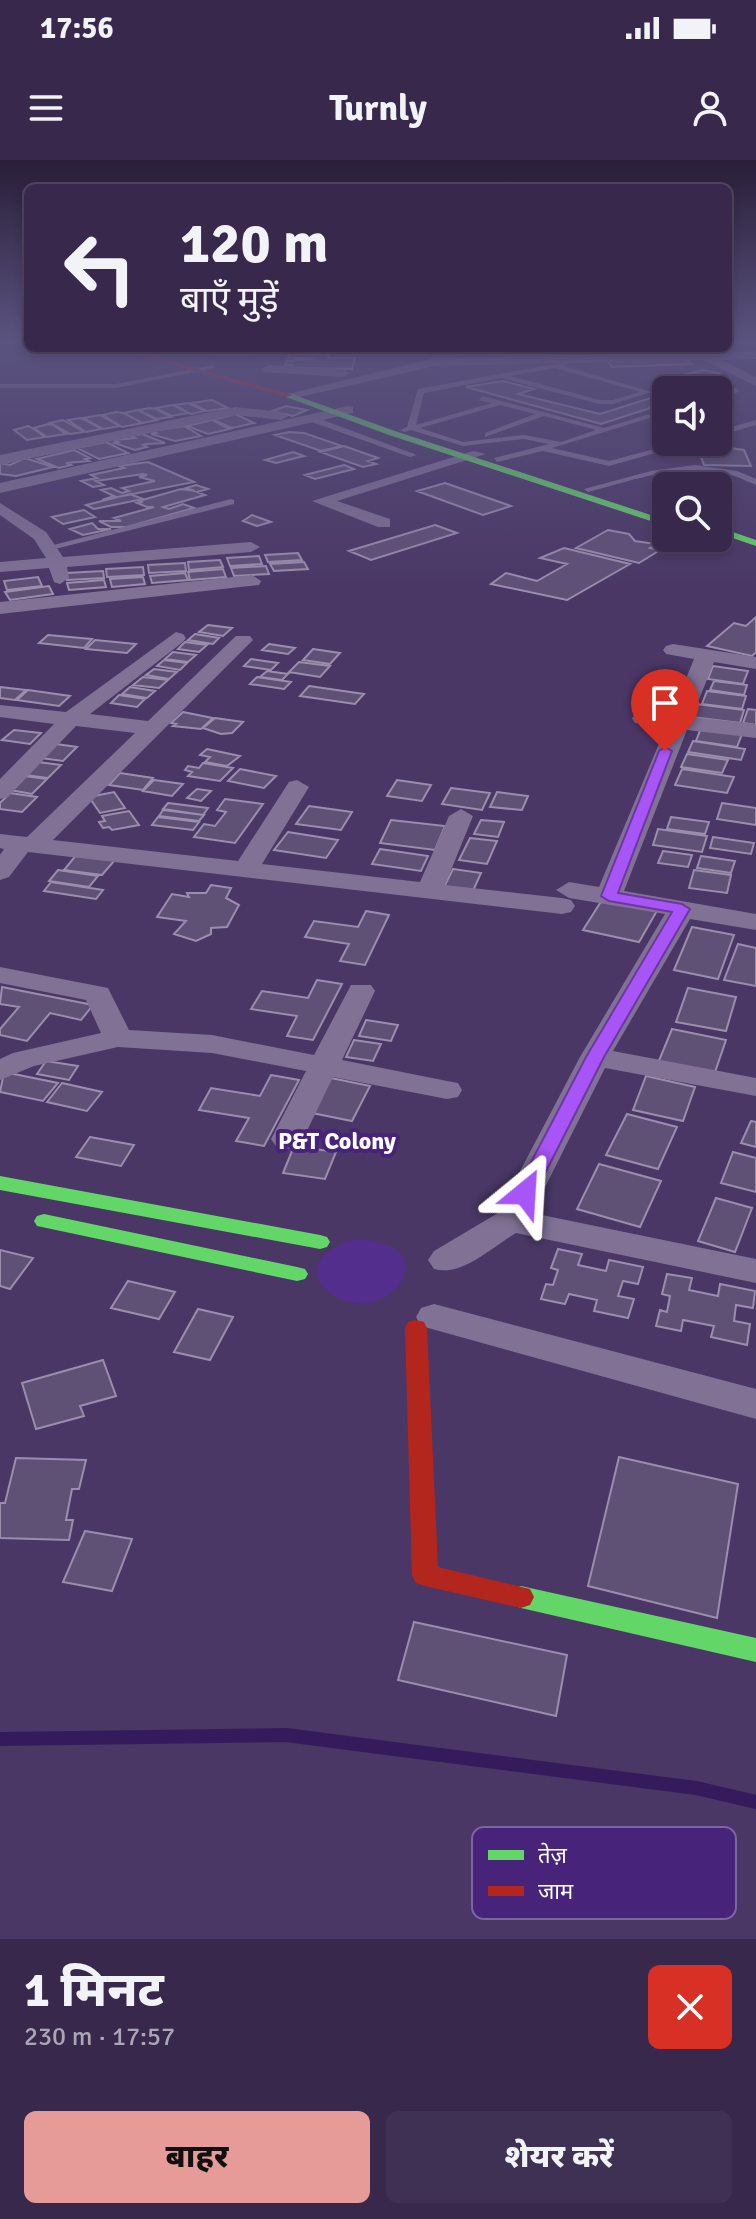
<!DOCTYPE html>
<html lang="hi">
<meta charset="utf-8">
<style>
body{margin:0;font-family:Signika,"Noto Sans Devanagari",sans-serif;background:#3f3153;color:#f1f3f6;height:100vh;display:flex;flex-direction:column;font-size:30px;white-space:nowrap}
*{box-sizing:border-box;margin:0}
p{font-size:26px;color:#aba6b5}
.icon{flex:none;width:44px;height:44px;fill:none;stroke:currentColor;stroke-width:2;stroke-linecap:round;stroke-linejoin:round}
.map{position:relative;height:1779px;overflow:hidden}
.drawer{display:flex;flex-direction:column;background:#38294c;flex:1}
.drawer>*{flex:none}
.guide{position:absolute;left:24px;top:24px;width:708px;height:168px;border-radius:12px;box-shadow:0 4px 12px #0003,0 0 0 2px #524564;background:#38294c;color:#f1f3f6;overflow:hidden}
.fabs{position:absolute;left:652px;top:216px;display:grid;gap:16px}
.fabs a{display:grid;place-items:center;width:80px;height:80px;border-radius:12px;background:#38294c;box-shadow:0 4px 12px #0003,0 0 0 2px #524564;font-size:40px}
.pin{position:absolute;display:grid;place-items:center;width:68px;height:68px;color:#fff;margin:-82px -34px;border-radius:50% 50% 50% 0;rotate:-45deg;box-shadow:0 0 8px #0007}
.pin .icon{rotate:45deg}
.me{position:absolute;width:88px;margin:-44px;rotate:27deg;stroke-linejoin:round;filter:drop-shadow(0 0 6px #0008)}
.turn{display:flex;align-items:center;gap:28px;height:168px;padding:0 24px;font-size:36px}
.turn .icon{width:104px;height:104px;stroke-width:2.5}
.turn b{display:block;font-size:56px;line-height:68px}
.round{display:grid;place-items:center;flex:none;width:84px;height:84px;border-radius:12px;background:#3f3153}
.head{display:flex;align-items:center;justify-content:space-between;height:136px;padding:0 24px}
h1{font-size:48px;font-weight:800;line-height:60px}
.primary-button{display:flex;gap:16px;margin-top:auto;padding:16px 24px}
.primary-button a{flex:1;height:92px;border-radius:12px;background:#e69b98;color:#111;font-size:32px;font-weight:800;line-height:92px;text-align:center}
.primary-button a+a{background:#3f3153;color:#f1f3f6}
.status{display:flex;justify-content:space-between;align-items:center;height:56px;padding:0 40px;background:#38294c;direction:ltr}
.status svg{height:22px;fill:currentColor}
header{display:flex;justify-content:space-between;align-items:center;height:104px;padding:0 24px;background:#38294c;font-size:36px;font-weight:800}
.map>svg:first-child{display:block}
.green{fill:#542e8c}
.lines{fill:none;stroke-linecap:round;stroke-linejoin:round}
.stream{stroke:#351b5b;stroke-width:14}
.building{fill:#5f5076;stroke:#9a8eac;stroke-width:2}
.lane{fill:#807195;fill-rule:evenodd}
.street{fill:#807195;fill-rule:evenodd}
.fast{fill:#63d668;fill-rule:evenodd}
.jam{fill:#b3261e;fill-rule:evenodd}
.route{fill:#a855f7;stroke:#6d37a1;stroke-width:2}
.labels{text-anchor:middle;stroke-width:8;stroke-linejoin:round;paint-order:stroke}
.neighbourhood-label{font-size:24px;font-weight:bold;fill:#fff;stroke:#47237a}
.key{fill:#47237a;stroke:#7e65a2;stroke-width:2}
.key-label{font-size:22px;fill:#fff}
</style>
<div class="status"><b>17:56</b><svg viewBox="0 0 49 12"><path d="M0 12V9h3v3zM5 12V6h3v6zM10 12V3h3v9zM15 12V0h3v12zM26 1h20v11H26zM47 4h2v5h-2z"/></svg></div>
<header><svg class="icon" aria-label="menu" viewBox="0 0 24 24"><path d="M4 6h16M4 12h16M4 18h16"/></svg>Turnly<svg class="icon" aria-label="person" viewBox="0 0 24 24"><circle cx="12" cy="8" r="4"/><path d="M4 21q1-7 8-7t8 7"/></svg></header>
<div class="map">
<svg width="756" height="1779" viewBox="0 0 756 1779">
<rect width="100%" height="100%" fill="#4a3766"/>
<path class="green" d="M355 1079C457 1083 382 1175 329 1132 299 1108 330 1086 355 1079Z"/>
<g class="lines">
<path class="stream" d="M0 1579 286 1575 696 1628 756 1642"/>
</g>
<path class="building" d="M210 189H252L251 194H215L209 193Z
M290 193 329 194 328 198H355L352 209 290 208 292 205H285L287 201 316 198H288Z
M686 199 692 204 612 207 607 201Z
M703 210 721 214 690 222 672 218Z
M503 221 534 229 518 234 600 254 657 236 666 238V243L601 264 466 227Z
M212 240 228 248 207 251 191 243Z
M188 243 205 251 191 254 175 245Z
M173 245 188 253 171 256 156 248Z
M286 246 307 250 293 256 272 251Z
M150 248 156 249 171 257 157 259 138 250Z
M138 250 157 260 142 263 124 253Z
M116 252 123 253 143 263 122 267 103 255Z
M235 254 254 263 232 268 213 260Z
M100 255 120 266 103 269 83 258Z
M80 258 85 260 101 269 86 272 68 260Z
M63 260 84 272 70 274 50 263Z
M212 260 230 269 208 274 187 266Z
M48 264 53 265 66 274 47 277 34 268Z
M28 266 32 268 45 277 27 280 14 270Z
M184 266 201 276 175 281 151 274 156 273 151 271Z
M289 272 304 273 342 286 321 291 275 275Z
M142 274 165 283 147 284 143 285 147 287 135 290 114 283 118 282 113 280 135 278 131 276Z
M106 282 128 293 99 299 77 288Z
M344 286 378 298 368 301 376 304 363 307 320 292Z
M716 286 744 290 751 306 704 305 698 289H717Z
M74 290 90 298 85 299 89 301 66 303 71 305 59 308 37 299Z
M293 292 304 296 276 303 265 300Z
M25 298 53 307 16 316 0 314V303L10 305Z
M148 302 194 322 102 340 114 336 101 330 111 328 122 333 129 331 122 328 155 321 139 317 147 315 143 314 96 321 104 325 93 327 81 321 97 318 91 315 124 308 119 306Z
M344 305 354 309 315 319 305 315Z
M445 323 511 346 483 355 417 331Z
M196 325 208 329 197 332 205 335 163 347 169 349 183 344 194 348 127 367H111L99 361H121L114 358 154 347H147L137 343 143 342 139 341 181 329 195 331 186 328Z
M130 334 143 339 94 349 86 345Z
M84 350 95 357 63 364 52 357Z
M252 355 271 362 257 366 243 361Z
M92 363 98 369H111L83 375 70 369Z
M435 365 457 373 371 400 349 391Z
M608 370 629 374 635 381 656 384 650 388 660 390 639 403 576 388Z
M564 388 630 404 567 440 491 424 506 413 537 421 567 404 540 398Z
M298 393 302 400 268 402 265 395Z
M259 396 262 404 230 406 227 398Z
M220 400 223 407 189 410 188 402Z
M304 402 308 409 274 411 270 404Z
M185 403 186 411 149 413 148 405Z
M266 406 269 414 234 416 231 408Z
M143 407 144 415 107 417 106 409Z
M223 409 226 417 190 420 188 412Z
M103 411 104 418 67 420 66 413Z
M185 413 188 420 152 423 150 416Z
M38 417 42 426 7 430 4 421Z
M143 417 145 424 112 427 110 419Z
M104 420 106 427 69 430 67 423Z
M49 426 53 434 10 440 5 432Z
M756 457V492L752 496 707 486 734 463 746 466Z
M208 465 232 468 223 476 199 472Z
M195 474 219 478 213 484 188 480Z
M48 475 92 479 84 488 39 483Z
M95 480 136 484 127 493 86 489Z
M185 482 207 485 199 492 178 489Z
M269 484 295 488 288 494 262 490Z
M313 489 340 493 330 504 303 500Z
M173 492 196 495 188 502 165 499Z
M251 499 278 503 271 510 244 506Z
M164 500 187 503 180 510 157 506Z
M299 502 330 506 320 517 289 512Z
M713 506 748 511 743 524 708 519Z
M154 509 177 512 169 519 146 515Z
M267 511 288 514 282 520 260 517Z
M143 517 168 520 159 528 133 525Z
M257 517 291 522 284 529 250 524Z
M714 521 747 525 744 535 710 530Z
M309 526 364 534 355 544 300 536Z
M0 527 26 530 15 540 0 538Z
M130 527 155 531 147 538 122 534Z
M28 530 70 536 59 546 17 540Z
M707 531 746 536 742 549 702 544Z
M119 535 145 539 137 547 111 543Z
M696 544 744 550 740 563 691 557Z
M748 549 756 550V565L743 563Z
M183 552 213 558 201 569 173 566 176 564 171 563Z
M215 558 243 562 232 573 221 574 203 568Z
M701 568 742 574 737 587 696 581Z
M14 570 41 573 30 584 2 580Z
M693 581 745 589 741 600 688 592Z
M56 584 77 587 63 601 41 598Z
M207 589 240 596 227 606 205 602 210 597 200 595Z
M687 594 728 600 722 613 681 607Z
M38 602 61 605 48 618 25 615Z
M203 603 233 608 220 621 188 616 192 612 185 610 188 606 199 608Z
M240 609 276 616 264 628 228 621Z
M682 609 734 617 727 633 675 625Z
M120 613 153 618 143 630 109 625Z
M25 616 47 619 32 634 10 630Z
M154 620 183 624 172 636 143 631Z
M397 620 431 625 422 641 387 636Z
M451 628 490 633 482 650 442 644Z
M197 629 211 631 201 641 187 638Z
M114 632 125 648 100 653 89 637Z
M497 632 528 636 522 650 490 647Z
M10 633 37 637 22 652 0 649V643Z
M225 639 263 644 235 683 194 677 204 664 215 666 226 652 217 650Z
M168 643 208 648 203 655 163 649Z
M722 643 756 648V665L717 659Z
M309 646 352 652 341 670 296 664Z
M163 650 204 655 199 661 159 656Z
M129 651 139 665 112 670 109 667 103 668 99 662 105 661 102 656Z
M158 657 199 662 193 670 152 665Z
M671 657 709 662 705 674 667 669Z
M391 660 445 666 435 690 380 683Z
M481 660 504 662 498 677 474 674Z
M658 669 707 676 702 692 653 685Z
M288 672 338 680 326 698 274 690Z
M713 677 754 683 751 694 710 688Z
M470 678 497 681 487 704 459 700Z
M380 689 428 696 421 711 372 704Z
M663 691 692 695 688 707 658 703Z
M77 694 115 700 102 715 64 710Z
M701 696 735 701 731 713 697 708Z
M453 709 481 713 473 731 444 727Z
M58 710 98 716 89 727 49 721Z
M694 710 731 715 727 733 689 728Z
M51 722 103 730 96 739 44 731Z
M211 725 231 728 226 738 239 745 227 767 211 768V774L196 781 174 774 186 761 157 757 172 734 189 737 187 733H206Z
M604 737 658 749 639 782 583 770Z
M366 751 389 755 365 805 340 801 349 784 305 777 314 761 358 767Z
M692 767 734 775 718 819 674 810Z
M738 784 756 788V826L724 820Z
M317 820 342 824 313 880 287 876 297 856 251 849 262 831 308 838Z
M2 827 93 845 81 860 50 853 27 881 0 875V869L19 847 0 844Z
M688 828 736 837 726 871 676 862Z
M366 860 398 865 391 881 359 876Z
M672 869 726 880 714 915 658 903Z
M354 880 381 884 373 901 346 897Z
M46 901 78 906 69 920 37 914Z
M4 912 58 923 43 941 0 932Z
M271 915 299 920 264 986 236 981 249 958 199 950 211 928 260 936Z
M646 916 695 927 683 961 633 950Z
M331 918 370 926 352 961 312 953Z
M62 923 102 932 87 951 47 942Z
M627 954 677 967 658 1009 606 995Z
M751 961 756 962V987L741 983Z
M90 977 134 985 121 1006 76 997Z
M294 986 336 992 325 1019 283 1013Z
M733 992 756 998V1032L721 1023Z
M599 1004 661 1021 640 1067 577 1049Z
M716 1038 752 1048 735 1092 698 1081Z
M558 1089 582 1094 578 1105 606 1111 609 1100 643 1107 638 1124 623 1121 618 1136 634 1139 628 1158 594 1151 597 1140 569 1134 565 1144 541 1139 546 1124 553 1125 558 1110 551 1108Z
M0 1090 33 1098 10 1129 0 1126Z
M667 1114 692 1118 689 1130 718 1136 720 1124 755 1131 753 1148 736 1145 734 1161 750 1164 747 1185 711 1177 714 1166 683 1160 681 1171 656 1166 660 1150 667 1152 670 1136 662 1134Z
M128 1121 175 1132 159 1159 111 1148Z
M198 1149 233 1157 210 1200 174 1192Z
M103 1200 116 1236 80 1246 84 1256 36 1269 22 1223Z
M619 1297 738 1324 717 1458 588 1426Z
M16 1298 86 1300 79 1329H72L66 1360H73L69 1380 0 1378V1343H5Z
M85 1371 132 1379 112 1431 63 1422Z
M414 1462 567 1495 556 1556 398 1520Z"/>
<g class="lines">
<path class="lane" d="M565 202 568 204 564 206 652 232 613 244H599L501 218 424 233 416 265 492 243 479 240 482 236 604 268 666 249V253L552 288 609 301 681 282H694L609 306 543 291 497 302 494 298 549 284 524 279 463 286 411 270 404 272 400 270 407 267 418 229ZM555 208 640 232 613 240H599L511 216ZM500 245 535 254 485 273V277L544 256 596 270 561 282 524 275 463 282 420 268Z
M213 205 215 208 116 228H0V224H116Z
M736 228 739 232 718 237V233Z
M309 257H315L417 295 410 297 309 261Z
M756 260V265L718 276V271Z
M695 305 737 311 756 319V325C744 320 733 314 720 312 676 304 630 321 588 332L584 329 651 311Z
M231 339 234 340V344L51 390 46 387Z"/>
<path class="street" d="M756 191V199L721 200 756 217V226L703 200 435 206 291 239 284 235 435 198Z
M269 205 343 209 350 213 343 217 264 212 262 209Z
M348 246 353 247V253L0 333V323Z
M235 247 281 252 288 256 281 260 235 255 0 305V295Z
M473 291 486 294 337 341 390 359V367H378L312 341Z
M0 343 46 372 63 397 251 382 260 387 251 392 67 407 69 418 60 424 54 422 49 408 0 412V402L46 398 34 379 0 355Z
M252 415 261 421 259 425 0 454V442Z
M176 472 183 474 186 478 183 482 90 554 148 561 236 476H250L253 480 53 680 238 701 289 622 297 620 309 627 262 704 420 722 449 656 461 649 473 656 445 725 562 738 571 740 575 746 571 752 562 754 28 692 9 717 0 720V695L4 689 0 688V674L27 677 135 573 76 566 8 637 0 639V619L54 564 0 557V545L66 552Z
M673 484 756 497V509L714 502 692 557 756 564V578L687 570 624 731 756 754V770L690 759 613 891 756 918V936L605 908 532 1053 756 1099V1123L516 1073C492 1087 462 1117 434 1109L428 1100 434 1091 498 1053 580 897 665 754 569 738 556 730 569 722 599 727 666 567 635 563 632 558 643 551 671 555 694 499 666 494 663 490 666 486Z
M0 807 108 828 129 870 212 875 314 895 351 825H371L375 831 342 900 447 921 458 923 462 930 458 937 447 939 333 917 303 979 298 986 287 989 276 986 271 979 306 911 212 893 118 887 34 906 0 920V899L13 893 101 873 86 840 0 823Z
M434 1144 756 1229V1259L421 1166 416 1157 421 1148Z"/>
<path class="fast" d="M289 233 395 271 666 360V366L389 275 286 237Z
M718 367 756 380V386L718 373Z
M0 1016 320 1075 327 1077 330 1082 327 1087 320 1089 0 1030Z
M44 1054 297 1107 305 1109 308 1114 305 1119 297 1121 37 1066 34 1061 37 1056Z
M521 1426 756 1478V1502L521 1448 512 1445 508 1437 512 1429Z"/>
<path class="jam" d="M111 188H124L293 235 286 237Z
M416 1160 424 1162 427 1168 438 1407 530 1429 534 1437 530 1445 521 1448 425 1426 416 1423 412 1415 405 1168 408 1162Z"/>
</g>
<linearGradient id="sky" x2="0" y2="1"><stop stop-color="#291e38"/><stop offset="0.42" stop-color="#5a537f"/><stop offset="1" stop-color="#5a537f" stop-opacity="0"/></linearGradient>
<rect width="756" height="429" fill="url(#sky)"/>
<path class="route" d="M665 587 672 591 618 733 682 744 690 749 604 897 535 1033 532 1038H518L515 1033 586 897 672 752 609 741 601 736 659 591Z"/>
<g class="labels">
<g class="neighbourhood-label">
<text x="337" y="989">P&amp;T Colony</text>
</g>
</g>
<rect x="472" y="1667" width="264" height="92" rx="12" class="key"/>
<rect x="488" y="1690" width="36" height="10" fill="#63d668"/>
<rect x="488" y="1726" width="36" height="10" fill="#b3261e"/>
<g class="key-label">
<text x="538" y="1703">तेज़</text>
<text x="538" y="1739">जाम</text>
</g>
</svg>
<div class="fabs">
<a><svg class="icon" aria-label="sound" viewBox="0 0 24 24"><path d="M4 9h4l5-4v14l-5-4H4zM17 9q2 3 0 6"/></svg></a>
<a><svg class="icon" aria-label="search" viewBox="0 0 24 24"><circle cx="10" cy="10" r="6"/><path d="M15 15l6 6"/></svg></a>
</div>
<div class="pin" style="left:665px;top:591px;background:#d93025"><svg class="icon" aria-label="arrive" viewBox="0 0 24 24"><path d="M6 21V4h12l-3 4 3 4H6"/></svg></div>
<svg class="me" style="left:525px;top:1033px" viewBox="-20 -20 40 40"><path d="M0-17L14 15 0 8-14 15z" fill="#a855f7" stroke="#fff" stroke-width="4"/></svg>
<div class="guide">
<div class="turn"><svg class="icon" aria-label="left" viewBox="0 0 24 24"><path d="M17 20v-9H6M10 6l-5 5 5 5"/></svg><div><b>120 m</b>बाएँ मुड़ें</div></div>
</div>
</div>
<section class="drawer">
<div class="head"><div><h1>1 मिनट</h1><p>230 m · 17:57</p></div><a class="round" style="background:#d93025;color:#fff"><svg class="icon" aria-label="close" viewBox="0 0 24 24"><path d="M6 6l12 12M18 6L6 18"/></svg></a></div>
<div class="primary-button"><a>बाहर</a><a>शेयर करें</a></div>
</section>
